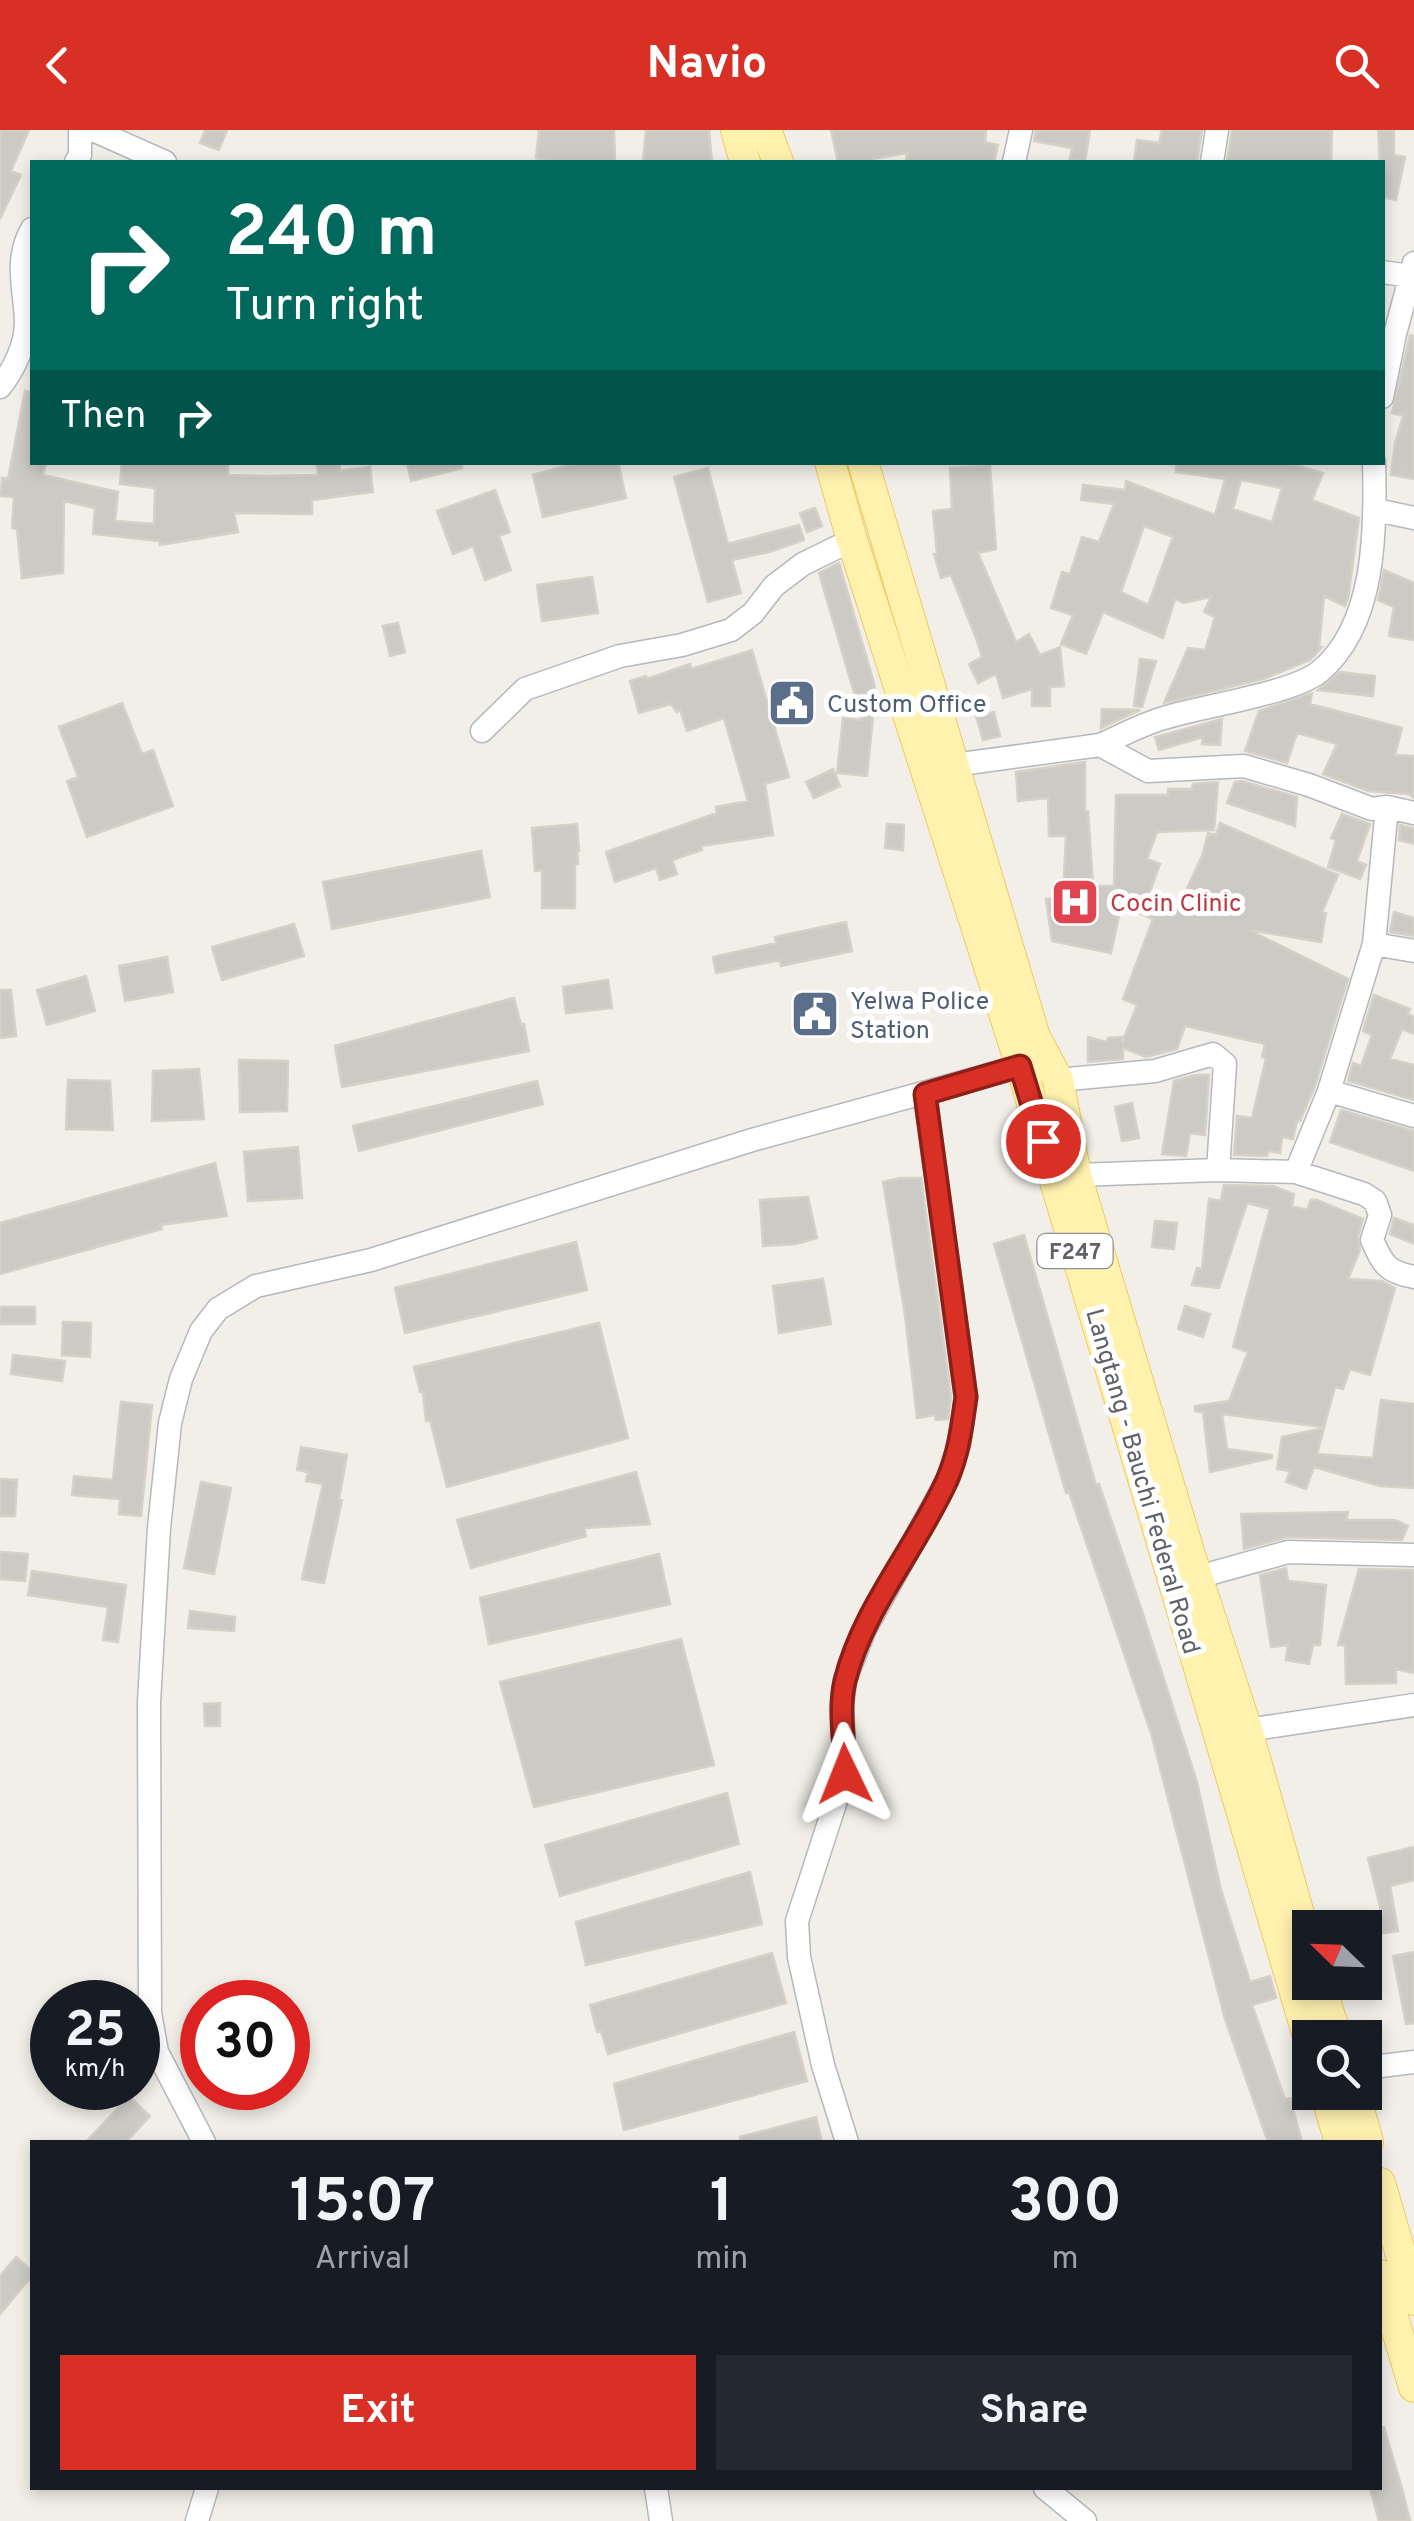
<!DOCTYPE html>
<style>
body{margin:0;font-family:Overpass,sans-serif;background:#242831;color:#f1f3f6;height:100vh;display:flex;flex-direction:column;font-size:38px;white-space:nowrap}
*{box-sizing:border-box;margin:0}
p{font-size:32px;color:#9ea1a6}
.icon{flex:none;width:55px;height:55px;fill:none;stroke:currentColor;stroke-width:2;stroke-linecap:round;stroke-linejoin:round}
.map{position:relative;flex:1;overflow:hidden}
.panel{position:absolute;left:30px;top:2010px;width:1352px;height:350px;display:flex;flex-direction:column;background:#171b24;border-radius:0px;box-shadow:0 5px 15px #0003}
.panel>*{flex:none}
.guide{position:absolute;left:30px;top:30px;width:1355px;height:305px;border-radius:0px;box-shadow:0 5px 15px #0003;background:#00695c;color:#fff;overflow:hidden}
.needle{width:65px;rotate:293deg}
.controls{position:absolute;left:1292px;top:1780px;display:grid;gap:20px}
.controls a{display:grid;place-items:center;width:90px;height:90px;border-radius:0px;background:#171b24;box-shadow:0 5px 15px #0003;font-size:50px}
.speed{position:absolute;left:30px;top:1850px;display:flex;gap:20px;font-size:50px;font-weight:700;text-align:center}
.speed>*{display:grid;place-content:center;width:130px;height:130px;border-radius:50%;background:#171b24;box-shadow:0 5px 15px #0003;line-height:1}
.speed small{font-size:25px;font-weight:400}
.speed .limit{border:15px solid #d22;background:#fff;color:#111}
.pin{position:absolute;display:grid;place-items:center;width:85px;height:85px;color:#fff;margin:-42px;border:5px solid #fff;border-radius:50%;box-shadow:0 2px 10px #0007}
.me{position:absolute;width:110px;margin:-55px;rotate:358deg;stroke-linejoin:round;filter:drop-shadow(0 0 8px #0008)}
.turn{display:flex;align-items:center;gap:35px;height:210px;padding:0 30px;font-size:45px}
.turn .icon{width:130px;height:130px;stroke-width:2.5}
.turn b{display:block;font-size:70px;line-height:85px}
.then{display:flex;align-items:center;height:95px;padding:0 30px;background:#0003;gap:20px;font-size:38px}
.eta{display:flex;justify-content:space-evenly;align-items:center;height:170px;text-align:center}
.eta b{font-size:60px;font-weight:700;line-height:70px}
.primary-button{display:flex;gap:20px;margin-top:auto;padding:20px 30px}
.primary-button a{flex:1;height:115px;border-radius:0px;background:#d93025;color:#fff;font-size:40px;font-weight:700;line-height:115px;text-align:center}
.primary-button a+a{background:#242831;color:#f1f3f6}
header{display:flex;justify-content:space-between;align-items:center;height:130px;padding:0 30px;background:#d93025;color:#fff;font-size:45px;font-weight:700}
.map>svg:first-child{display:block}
.building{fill:#cccac5;stroke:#d6d1c6;stroke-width:2.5;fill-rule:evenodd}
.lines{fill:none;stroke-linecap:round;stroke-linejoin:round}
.minor-casing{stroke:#b5b8bc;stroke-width:25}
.major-casing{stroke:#f2c960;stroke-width:32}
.minor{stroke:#fff;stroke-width:22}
.major{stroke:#fff2af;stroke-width:30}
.route-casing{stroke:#8d1f18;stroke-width:25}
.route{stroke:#d93025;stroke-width:18}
.labels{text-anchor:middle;stroke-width:10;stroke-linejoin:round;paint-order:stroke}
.shield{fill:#fff;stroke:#8f9295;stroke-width:2.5}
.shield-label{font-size:22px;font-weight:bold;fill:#5f6368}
.service-label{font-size:25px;fill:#4e5e75;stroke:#fff;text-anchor:start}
.health-label{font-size:25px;fill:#be3a42;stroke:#fff;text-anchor:start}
.street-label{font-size:25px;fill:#5f6368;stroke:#fff}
</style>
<header><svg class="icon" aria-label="back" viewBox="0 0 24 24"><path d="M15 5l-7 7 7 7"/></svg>Navio<svg class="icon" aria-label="search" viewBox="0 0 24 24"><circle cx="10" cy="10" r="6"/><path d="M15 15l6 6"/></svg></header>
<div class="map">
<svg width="1414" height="2391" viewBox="0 0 1414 2391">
<rect width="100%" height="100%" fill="#f1efe8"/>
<path class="building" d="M0 0H29L11 41 21 45 0 89Z
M205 0H227L219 20 200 13Z
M539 0H614L615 32H556L536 28Z
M646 0H709L712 32H643Z
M831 0H986L985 12 998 15 994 32H906L907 23 872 29 873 32H838Z
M1036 0H1090L1085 31 1070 29 1072 18 1034 11Z
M1162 0H1202L1197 32H1134L1137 10 1159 13Z
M1232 0H1332L1331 32H1227Z
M1378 0H1394V25L1405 27 1396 70 1382 67Z
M1410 205 1414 206V349L1391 345 1395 313 1403 286 1392 283Z
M25 261 32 262V332H46L43 345 118 362 115 391 154 394 155 358 120 354 122 332H228V345L266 346 318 345 317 332H339L340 341 370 337 373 362 312 370V384L234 383 238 402 160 415V411L93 404 95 378 64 371 63 443 22 448 17 399 12 398 14 367 1 366 2 348 8 349Z
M407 332H461L462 338 411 351Z
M581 332H618L626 368 543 387 533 345Z
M1176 332H1284L1323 343 1312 370 1359 388 1348 469 1345 476 1324 466 1319 517H1322L1310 530 1263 549 1164 573 1188 518 1205 520 1215 487 1204 482 1211 467 1183 473 1175 469 1163 508 1103 482 1086 524 1061 514 1073 485 1051 478 1062 442 1070 444 1082 407 1099 412 1114 374 1081 370 1083 355 1125 360 1126 351 1215 385 1225 349 1176 342ZM1241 350 1282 358 1272 392 1233 379ZM1144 396 1173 407 1148 475 1121 462Z
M990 336 996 419 978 423 1016 512 1029 504 1040 525 1060 517 1064 556 1050 557V576H1032V559L1003 568 996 544 978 553 969 534 982 527 976 508 951 445 941 448 934 424H937L933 381 952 379 950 338Z
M708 338 728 414 799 395 804 410 769 422 732 430 741 463 708 472 674 347Z
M495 360 510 402 499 406 511 440 485 450 473 416 453 424 437 381Z
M815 378 822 396 807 402 800 383Z
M839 433 874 553 877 576 874 577 867 646 837 643 843 588 862 590 819 443Z
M1384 440 1414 453V510L1389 506 1394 477 1378 470Z
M592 447 598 483 542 491 537 455Z
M398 493 405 522 390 526 383 496Z
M752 520 789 647 765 654 773 705 701 716 702 720 672 730 677 744 660 750 656 738 615 752 606 722 717 683 716 677 748 671 724 588 687 601 680 580 677 582 671 574 639 583 630 551 646 546 647 549 690 534 691 539Z
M1140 529 1156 531 1142 577 1134 576Z
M1340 542 1375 546 1373 566 1318 560Z
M1312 563 1310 574 1402 598 1395 625 1414 626V668L1409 664 1368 661 1323 644 1337 614 1297 603 1287 633 1245 621 1259 581Z
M122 573 142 624 153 620 173 676 87 707 67 651 78 647 59 597Z
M1102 579 1140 580 1101 598Z
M994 582 1000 606 983 610 976 586Z
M1222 589 1220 615 1202 614 1203 607 1159 620 1155 607Z
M1085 632V681H1088L1093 756H1114L1116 665H1168V659H1192L1193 654 1218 652 1214 700 1157 702 1147 729 1160 734 1148 767 1177 780 1202 726 1208 703 1216 705 1220 693 1338 745 1322 782 1326 783 1321 812 1249 800 1348 849 1315 956 1300 991H1297L1293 1009 1282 1007 1280 1023 1268 1021 1267 1026 1234 1025 1237 986 1252 988 1266 928 1262 927 1265 914 1185 896 1177 919 1146 927 1123 918V929L1088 932V907L1106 912 1108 908 1122 907V913L1137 875 1123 869 1153 789 1121 776 1111 823 1052 811 1046 769 1063 767 1066 706H1049L1048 668 1018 671 1016 642Z
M833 639 840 656 814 668 806 652Z
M1242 651 1297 667 1295 696 1227 673 1235 652Z
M1342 684 1370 694 1357 731 1366 735 1360 749 1328 737 1336 710 1331 708Z
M577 694 579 721H577L578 734H575V778H542V740L535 741 532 698Z
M887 694 904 695 903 720 885 718Z
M1400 695 1414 698V714L1399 710Z
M481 721 490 767 332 799 323 752Z
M1394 782 1414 788V806L1390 802Z
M846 792 852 821 781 836 780 830 716 843 713 827 776 813 775 807Z
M294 794 304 826 222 850 212 817Z
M167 827 173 862 125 871 119 836Z
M86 846 95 881 47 895 37 860Z
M608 850 612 878 566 883 563 857Z
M0 860H11L16 906 0 908Z
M1374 865 1410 879 1408 884 1414 887V904L1402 899 1390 929 1414 935V970L1348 951 1353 933 1361 936 1372 905 1363 901Z
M514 868 521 895 524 894 529 921 342 957 335 916Z
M239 930 288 931 287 981 240 982Z
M199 939 204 989 152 991 153 941Z
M1195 945H1209L1205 1005 1190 1003 1186 1026 1162 1024 1174 951Z
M68 950 110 951 113 1000 66 999Z
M537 951 543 974 359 1021 353 996Z
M1132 973 1139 1008 1122 1011 1115 977Z
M1341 980 1414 1001V1041L1330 1012Z
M298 1017 302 1068 248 1071 244 1022Z
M215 1033 227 1086 160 1095 162 1099 0 1144V1093Z
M901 1048H921L951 1267 948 1289 936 1290 935 1285 917 1288 905 1185 883 1052Z
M1224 1055 1273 1056 1294 1064 1292 1076 1307 1080 1311 1070H1317L1363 1089 1358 1107 1360 1120 1348 1149 1382 1151 1395 1158 1370 1245 1350 1239 1343 1259 1335 1257 1324 1297 1222 1284 1227 1319 1272 1325V1328L1210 1342 1203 1282 1195 1281V1276L1229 1271 1248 1222 1233 1217 1270 1079 1247 1073 1219 1158 1192 1155 1197 1138 1202 1139 1209 1069 1221 1071Z
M808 1067 817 1108 796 1114 763 1116 760 1070Z
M1394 1088 1414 1095V1114L1390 1104Z
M1155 1091 1177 1093 1174 1119 1152 1117Z
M1024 1105 1096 1355 1099 1354 1142 1481 1197 1652 1221 1760 1250 1852 1270 1846 1276 1868 1252 1875 1285 1969 1290 1968 1302 2012H1268L1225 1889 1151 1603 1069 1362 1066 1363 994 1114Z
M576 1112 587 1160 405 1203 395 1158Z
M823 1149 831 1194 779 1203 773 1156Z
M1185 1176 1210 1184 1203 1207 1178 1199Z
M0 1177H35V1194H0Z
M63 1192 91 1193 90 1227 62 1225Z
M599 1193 628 1308 447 1357 430 1290 426 1291 423 1262H420L414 1237Z
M13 1225 65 1231 62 1251 11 1244Z
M1381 1270 1414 1274V1358L1380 1356 1314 1337 1306 1359 1286 1352 1290 1341 1277 1339 1282 1307 1324 1298 1317 1324 1373 1328Z
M121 1272 152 1275 141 1386 119 1384 120 1369 72 1365 74 1346 113 1350Z
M301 1317 347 1325 339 1369 342 1370 324 1453 302 1449 323 1354 306 1351 308 1342 297 1340Z
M636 1342 650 1394 584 1398 586 1406 471 1438 457 1390Z
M0 1349 17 1350 15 1386H0Z
M201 1352 231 1358 214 1444 184 1438Z
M1348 1382 1346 1390H1395L1408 1396 1402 1410 1288 1407 1244 1419 1241 1384Z
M0 1422 28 1424 25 1451 0 1449Z
M659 1424 670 1474 489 1514 480 1468Z
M1286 1438 1288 1451 1326 1455 1320 1515H1313L1309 1534 1286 1530 1288 1515 1271 1517 1260 1445Z
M1359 1439 1414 1440V1543L1396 1539V1553L1346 1554 1345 1515H1338Z
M32 1441 126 1455 118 1512 103 1510 108 1477 28 1465Z
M190 1481 235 1487 234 1501 188 1498Z
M681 1509 714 1635 534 1677 500 1552Z
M220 1573V1596H205L204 1574Z
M727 1663 739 1714 560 1766 545 1715Z
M1414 1717V1750L1390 1756 1398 1801 1379 1804 1376 1787 1382 1785 1368 1728Z
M750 1742 762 1794 586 1835 576 1792Z
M1414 1822V1893L1406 1894 1393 1826Z
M772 1823 786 1873 608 1924 601 1901 597 1902 590 1875Z
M794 1902 807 1951 624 2000 614 1954Z
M129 1966 150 1986 126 2012H86Z
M816 1987 822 2012H741L740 2007Z
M16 2127 32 2141V2146L0 2184V2146Z
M1384 2297 1403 2362 1410 2391H1379L1370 2358H1380V2298Z"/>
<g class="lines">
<g class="minor-casing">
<path id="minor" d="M93 0 165 32
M76 32 80 25V0
M1014 32 1021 0
M1212 32 1217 0
M1382 142 1410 146
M0 257C14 239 26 215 26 192 25 158 14 130 32 99
M1382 267 1395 204 1414 133
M1376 380 1414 388
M482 601 525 559 620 526 682 515 731 500 753 483 774 456 803 434 852 410
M1100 615C1121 606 1142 594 1164 588 1201 576 1291 564 1319 542 1376 496 1376 399 1374 332
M954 635 1100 615 1148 641 1244 636 1309 655 1372 679 1387 677 1374 814 1329 961 1296 1042
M1387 677 1414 683
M1374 814 1414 821
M1058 950 1155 941 1213 924 1225 934 1218 1040
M1329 961 1414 986
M1076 1045 1218 1040 1296 1042 1364 1064 1375 1071 1380 1085 1372 1110C1383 1134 1386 1142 1414 1147
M1198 1447 1288 1422 1414 1425
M1247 1600 1414 1575
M1365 1938 1414 1932
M204 2012 157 1922 150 1883 149 1572 159 1398 170 1293 181 1249 201 1201 218 1179 256 1156 371 1130 752 1010 1021 936
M847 2012 823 1935 799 1827 797 1791 845 1643 842 1576 845 1550 865 1499 948 1349 959 1315 966 1267 925 964
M656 2358 661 2391
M1045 2358 1085 2391
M197 2391 207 2358"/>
</g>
<g class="major-casing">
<path id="major" d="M736 0 745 32
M766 0 778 32
M830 332 852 410 1021 936 1310 1913
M863 332 1035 907 1058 950 1076 1045 1191 1428 1247 1600 1310 1823
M1319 1852 1337 1908
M1325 1962 1340 2012
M1354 1962 1368 2012
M1380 2053 1414 2170
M1380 2145 1414 2257"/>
</g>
<use href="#minor" class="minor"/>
<use href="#major" class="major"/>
</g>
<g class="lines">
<g class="route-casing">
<path id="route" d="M845 1644C845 1613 838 1580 845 1551 863 1478 917 1417 947 1350 959 1323 962 1295 966 1267L925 964 1020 936 1043 1011"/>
</g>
<use href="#route" class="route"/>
</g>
<defs>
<g id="civic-square" transform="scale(2.5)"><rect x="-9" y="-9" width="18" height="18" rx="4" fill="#5c6f8a" stroke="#fff"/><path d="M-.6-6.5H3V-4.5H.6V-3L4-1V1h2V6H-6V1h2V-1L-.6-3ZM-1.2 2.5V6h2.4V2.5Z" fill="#fff"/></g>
<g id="hospital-square" transform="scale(2.5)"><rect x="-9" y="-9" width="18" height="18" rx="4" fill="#e0444e" stroke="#fff"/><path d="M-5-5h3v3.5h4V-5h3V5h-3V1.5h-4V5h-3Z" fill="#fff"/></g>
</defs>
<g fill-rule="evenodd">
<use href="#civic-square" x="792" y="573"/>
<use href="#hospital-square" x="1075" y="772"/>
<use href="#civic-square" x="815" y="884"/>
</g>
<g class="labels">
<rect class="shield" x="1037.5" y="1104" width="75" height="34" rx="8"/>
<g class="shield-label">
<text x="1075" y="1129">F247</text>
</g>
<g class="service-label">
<text x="827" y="582">Custom Office</text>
<text x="850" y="879">Yelwa Police<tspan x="850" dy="29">Station</tspan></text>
</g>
<g class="health-label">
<text x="1110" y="781">Cocin Clinic</text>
</g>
<g class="street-label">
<text transform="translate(1144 1351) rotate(74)" y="9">Langtang - Bauchi Federal Road</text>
</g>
</g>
</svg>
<div class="controls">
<a><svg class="needle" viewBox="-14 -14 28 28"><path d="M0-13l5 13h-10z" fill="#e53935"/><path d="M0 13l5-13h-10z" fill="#9ea1a6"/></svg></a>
<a><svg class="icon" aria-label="search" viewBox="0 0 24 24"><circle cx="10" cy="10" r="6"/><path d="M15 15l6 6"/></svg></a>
</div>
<div class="speed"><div>25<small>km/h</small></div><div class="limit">30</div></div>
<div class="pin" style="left:1043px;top:1011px;background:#d93025"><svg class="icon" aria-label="arrive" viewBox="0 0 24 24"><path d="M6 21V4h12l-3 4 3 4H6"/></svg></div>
<svg class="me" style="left:845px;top:1644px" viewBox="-20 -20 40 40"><path d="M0-17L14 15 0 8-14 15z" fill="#d93025" stroke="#fff" stroke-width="4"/></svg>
<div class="guide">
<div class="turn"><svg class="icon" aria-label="right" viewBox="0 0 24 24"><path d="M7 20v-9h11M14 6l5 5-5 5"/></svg><div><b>240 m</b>Turn right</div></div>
<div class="then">Then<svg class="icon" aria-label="right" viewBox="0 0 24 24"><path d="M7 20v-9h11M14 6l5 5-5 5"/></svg></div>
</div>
<section class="panel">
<div class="eta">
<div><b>15:07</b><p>Arrival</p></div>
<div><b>1</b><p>min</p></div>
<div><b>300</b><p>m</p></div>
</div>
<div class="primary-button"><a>Exit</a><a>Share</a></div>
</section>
</div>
